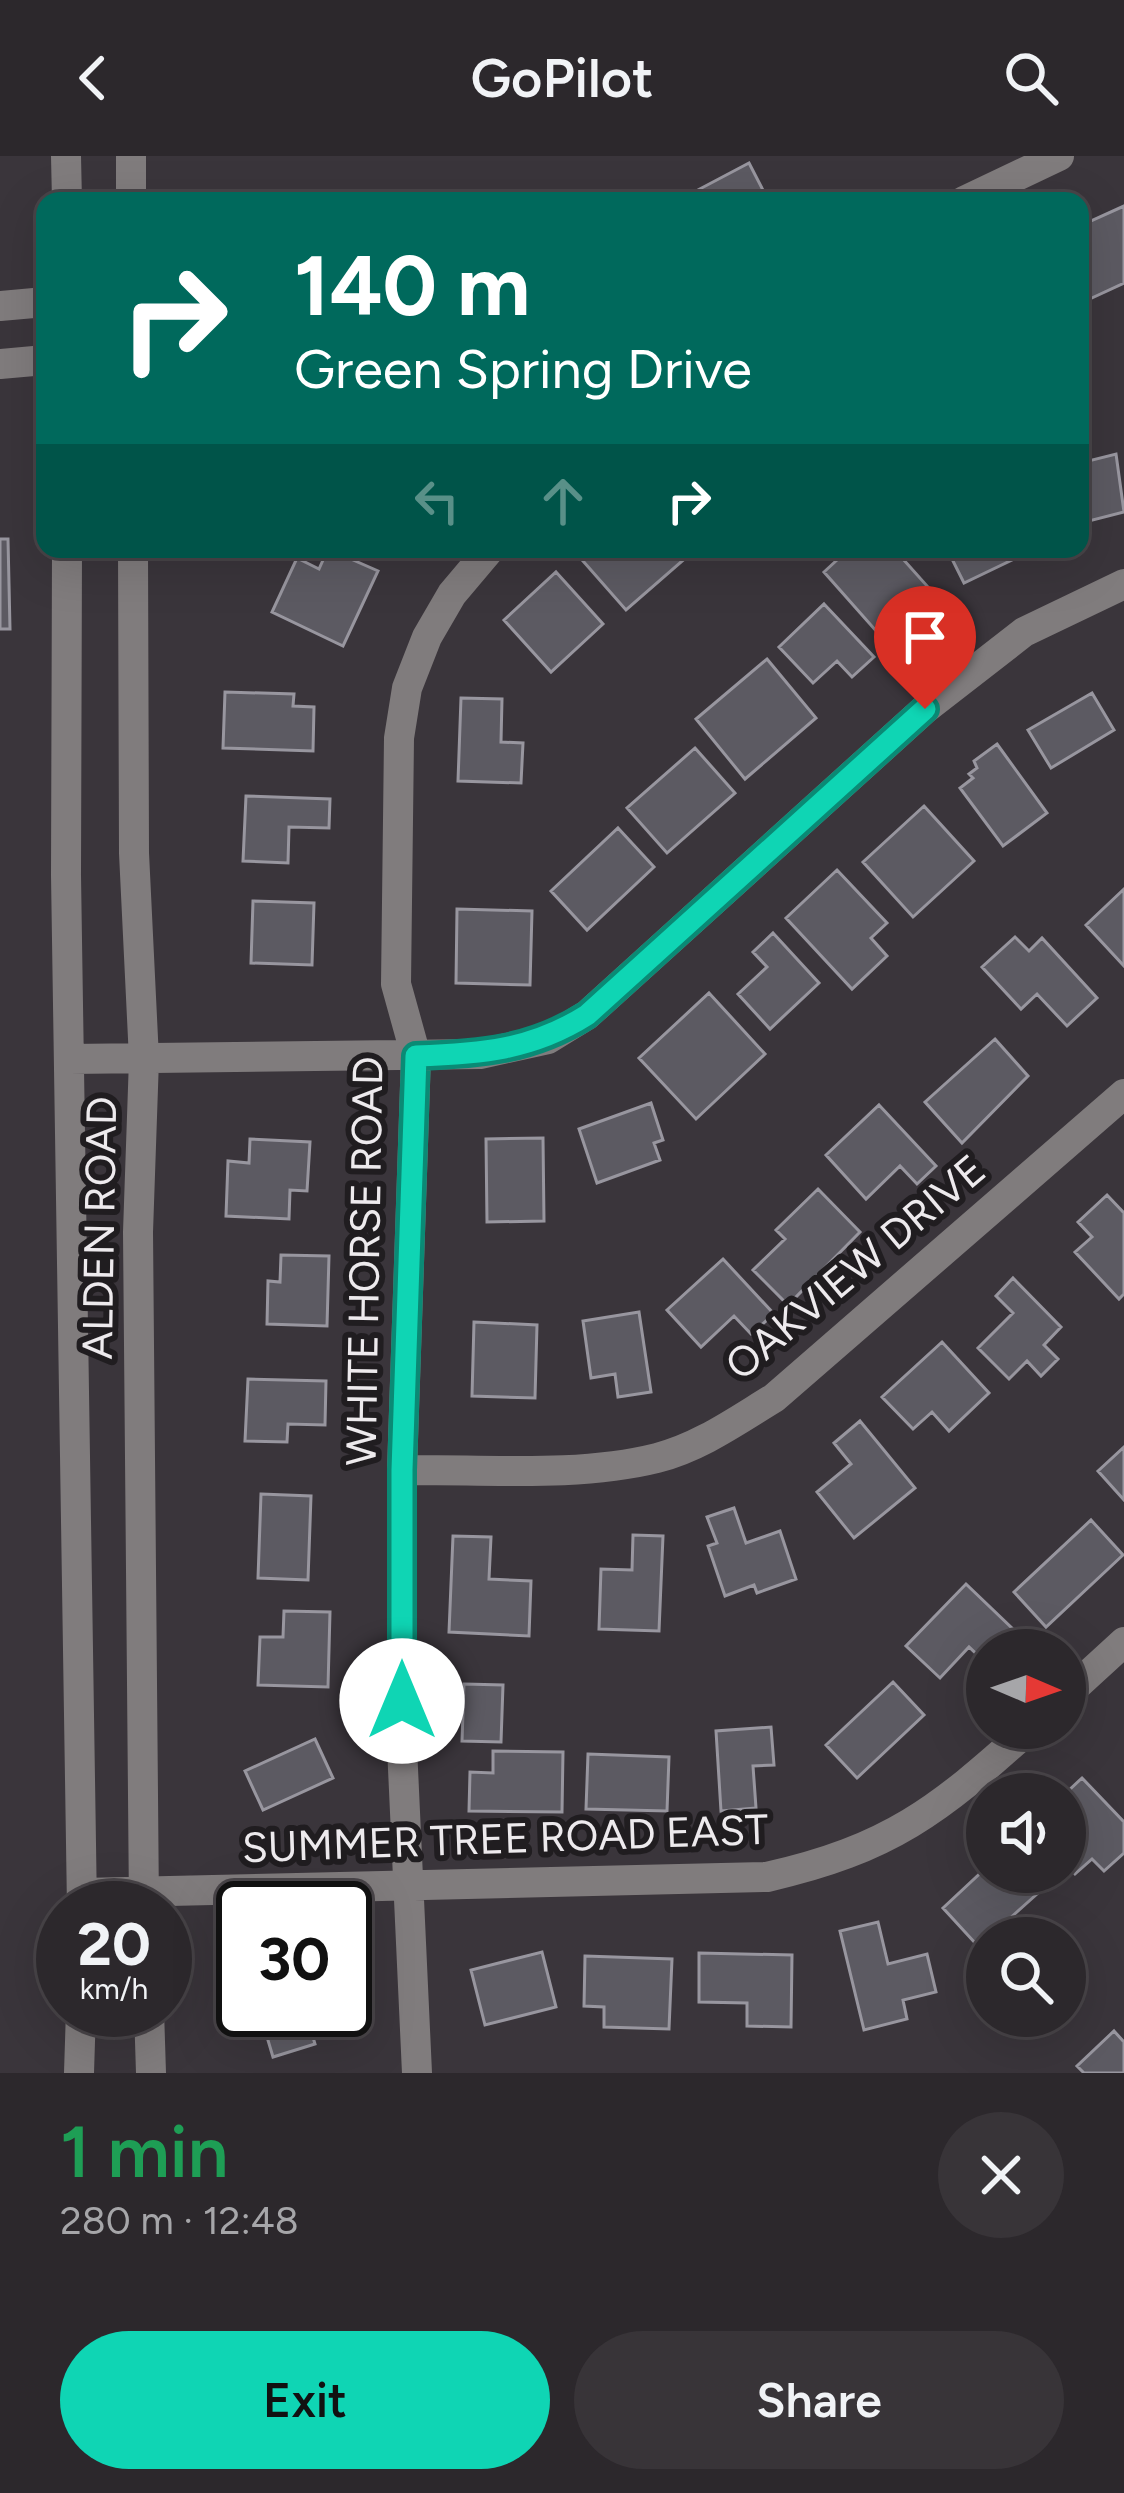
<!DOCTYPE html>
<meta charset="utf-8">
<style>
body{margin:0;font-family:Figtree,sans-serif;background:#383438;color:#f1f3f6;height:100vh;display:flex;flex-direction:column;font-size:45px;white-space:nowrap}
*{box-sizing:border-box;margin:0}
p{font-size:39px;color:#a6a6a9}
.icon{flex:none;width:66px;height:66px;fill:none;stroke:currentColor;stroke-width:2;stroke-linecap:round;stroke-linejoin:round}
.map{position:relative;height:1917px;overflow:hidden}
.side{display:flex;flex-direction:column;background:#2c282c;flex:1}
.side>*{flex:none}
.banner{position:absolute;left:36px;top:36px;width:1053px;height:366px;border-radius:24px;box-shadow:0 12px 48px #0002,0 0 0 3px #484448;background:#00695c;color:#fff;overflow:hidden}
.needle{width:78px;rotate:92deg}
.fabs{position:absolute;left:966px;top:1473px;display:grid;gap:24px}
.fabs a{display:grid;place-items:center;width:120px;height:120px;border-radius:50%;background:#2c282c;box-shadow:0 12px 48px #0002,0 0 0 3px #484448;font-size:60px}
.speed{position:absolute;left:36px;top:1725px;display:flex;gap:24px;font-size:60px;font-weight:700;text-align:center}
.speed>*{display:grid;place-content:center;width:156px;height:156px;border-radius:50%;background:#2c282c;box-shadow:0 12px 48px #0002,0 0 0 3px #484448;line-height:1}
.speed small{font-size:30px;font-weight:400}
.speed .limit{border:6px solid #111;border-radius:18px;background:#fff;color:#111}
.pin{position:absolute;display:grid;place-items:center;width:102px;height:102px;color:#fff;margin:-123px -51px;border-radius:50% 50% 50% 0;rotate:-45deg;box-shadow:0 0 12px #0007}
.pin .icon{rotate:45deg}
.me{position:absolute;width:132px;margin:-66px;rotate:0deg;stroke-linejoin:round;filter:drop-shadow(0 0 9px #0008)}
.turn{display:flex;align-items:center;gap:42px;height:252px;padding:0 60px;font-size:54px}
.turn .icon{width:156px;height:156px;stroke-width:2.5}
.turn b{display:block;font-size:84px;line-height:102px}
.lanes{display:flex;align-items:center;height:114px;padding:0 60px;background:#0003;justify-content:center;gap:60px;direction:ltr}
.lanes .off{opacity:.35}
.round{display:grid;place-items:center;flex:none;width:126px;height:126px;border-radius:63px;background:#383438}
.headline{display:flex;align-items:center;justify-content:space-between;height:204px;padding:0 60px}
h1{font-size:72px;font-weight:600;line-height:90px;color:#1e9e55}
.primary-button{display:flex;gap:24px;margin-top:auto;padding:24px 60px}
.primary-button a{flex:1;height:138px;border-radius:72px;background:#0fd5b4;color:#111;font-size:48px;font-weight:600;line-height:138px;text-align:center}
.primary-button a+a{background:#383438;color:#f1f3f6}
header{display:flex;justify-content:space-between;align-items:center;height:156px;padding:0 60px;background:#2c282c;font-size:54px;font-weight:600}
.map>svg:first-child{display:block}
.building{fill:#5c5a62;stroke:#98969f;stroke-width:3}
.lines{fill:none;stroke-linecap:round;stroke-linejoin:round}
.minor{stroke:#807c7d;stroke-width:30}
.route-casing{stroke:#0a8a75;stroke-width:30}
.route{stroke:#0fd5b4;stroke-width:21}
.labels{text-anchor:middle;stroke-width:12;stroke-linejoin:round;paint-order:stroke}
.street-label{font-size:42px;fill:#edeaed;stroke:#201d20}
</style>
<header><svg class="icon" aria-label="back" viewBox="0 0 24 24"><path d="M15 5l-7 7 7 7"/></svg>GoPilot<svg class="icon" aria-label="search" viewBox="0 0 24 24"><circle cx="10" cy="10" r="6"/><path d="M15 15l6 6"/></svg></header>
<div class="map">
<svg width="1124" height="1917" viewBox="0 0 1124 1917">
<rect width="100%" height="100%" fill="#3a353b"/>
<path class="building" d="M749 7 765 38 751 45H699L694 36Z
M1124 50V127L1081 147 1080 70Z
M1116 298 1124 356 1089 365 1080 307Z
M0 383H8L10 473H0Z
M328 393 378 415 343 490 272 456 297 402 319 413Z
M580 393H696L626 454 576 397Z
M849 393H894L928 431 877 476 824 416Z
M947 393H1035L964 427Z
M556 416 603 468 551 516 504 464Z
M824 448 874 501 852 521 837 505 813 527 779 491Z
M767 503 816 562 745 623 696 563Z
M225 536 294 538 293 550 314 551 313 595 223 592Z
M1092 537 1114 574 1051 612 1028 574Z
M461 542 502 543 501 586 523 587 521 627 458 625Z
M997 588 1047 657 1003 690 960 632 973 622 969 618 977 612 974 605Z
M695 592 735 637 667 697 627 652Z
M246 640 330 643 329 672 289 671 288 707 243 705Z
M924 650 974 705 913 761 863 706Z
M618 672 654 711 587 774 551 735Z
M837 714 887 767 871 782 887 800 852 833 786 762Z
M1124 733V810L1086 769Z
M253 745 314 747 312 809 251 807Z
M457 753 532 755 530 829 456 827Z
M773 777 819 827 770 873 738 838 767 811 753 796Z
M1015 781 1029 795 1042 782 1097 842 1067 870 1037 838 1021 853 982 811Z
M709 837 765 898 696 963 639 902Z
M995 883 1028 920 962 987 925 946Z
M651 947 663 984 654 987 660 1004 597 1027 579 973Z
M879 949 936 1010 917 1028 900 1010 866 1043 826 999Z
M543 982 544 1065 487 1066 486 983Z
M250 983 310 986 307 1035 290 1034 289 1063 226 1060 228 1005 249 1007Z
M818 1033 860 1076 788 1149 753 1114 785 1083 776 1074Z
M1107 1039 1124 1057V1138L1119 1143 1075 1096 1092 1081 1078 1066Z
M281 1099 329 1100 327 1170 267 1168 268 1125 280 1126Z
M723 1103 774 1158 751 1178 734 1160 701 1191 667 1154Z
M1013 1122 1061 1171 1044 1189 1058 1203 1041 1220 1027 1205 1009 1223 978 1192 1013 1157 996 1140Z
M639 1156 651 1236 618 1241 615 1218 591 1222 583 1165Z
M474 1166 537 1169 535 1242 472 1240Z
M942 1186 989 1237 949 1275 932 1256 913 1273 882 1241Z
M248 1223 326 1225 325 1269 288 1268 287 1286 245 1285Z
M860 1265 915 1332 854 1382 817 1336 851 1308 834 1287Z
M1124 1291V1344L1098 1315Z
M261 1338 311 1340 308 1424 258 1422Z
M734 1352 746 1387 780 1375 796 1423 757 1437 754 1429 725 1440 708 1390 717 1387 707 1361Z
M1091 1364 1123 1399 1046 1471 1014 1436Z
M633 1379 663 1380 659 1475 599 1473 601 1413 632 1414Z
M453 1380 491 1381 489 1423 531 1425 529 1480 449 1476Z
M966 1428 1016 1476 1000 1494H987V1508L969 1491 940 1522 906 1490Z
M284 1455 330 1456 328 1531 258 1529 260 1481H283Z
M893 1526 924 1559 857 1622 826 1589Z
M464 1528 503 1529 501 1586 462 1585Z
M771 1571 774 1609 753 1610 756 1652 721 1655 716 1575Z
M315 1583 333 1622 263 1654 245 1615Z
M493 1595 563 1596 562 1656 469 1655 470 1616 493 1617Z
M588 1598 669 1601 667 1655 586 1653Z
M1082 1622 1124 1666V1697L1104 1715 1092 1703 1075 1718 1065 1707V1638Z
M987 1711V1716H1017L1037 1738 1008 1764 1025 1782H987V1800L943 1752Z
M878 1766 888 1808 927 1798 936 1836 903 1844 907 1863 864 1874 840 1775Z
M542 1796 556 1851 485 1869 471 1814Z
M699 1797 792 1799 791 1871 747 1870V1847L699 1846Z
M585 1800 672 1803 669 1873 604 1871V1851L584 1850Z
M259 1854H305L315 1888 273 1901Z
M1114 1875 1124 1886V1917H1084L1077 1910Z"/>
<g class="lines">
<path class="minor" d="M66 0 67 45
M131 45V0
M964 45 1059 0
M0 150 45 146
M0 208 45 204
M67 393 66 719 82 1752
M133 393 134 697 144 903 138 1076 144 1752
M70 903 480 898 548 883 587 859 925 553 1024 476 1124 428
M402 1314C484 1313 577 1322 657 1302 700 1291 736 1265 774 1242L1124 938
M1065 1540 1124 1486
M83 1737 767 1721C890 1693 938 1655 1030 1572
M149 1854 151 1917
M79 1917 81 1854
M417 1917 402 1591V1314L416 900 396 828 399 582 407 532 427 481 452 438 490 393"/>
</g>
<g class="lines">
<g class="route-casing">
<path id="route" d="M402 1545V1314L416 900C480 898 532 894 587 859L925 553"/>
</g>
<use href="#route" class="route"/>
</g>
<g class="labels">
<g class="street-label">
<text transform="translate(99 1072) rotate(-89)" y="15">ALDEN ROAD</text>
<text transform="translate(364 1105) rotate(-89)" y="15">WHITE HORSE ROAD</text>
<text transform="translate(855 1111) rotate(-40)" y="15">OAKVIEW DRIVE</text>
<text transform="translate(505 1682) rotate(-2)" y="15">SUMMER TREE ROAD EAST</text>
</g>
</g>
</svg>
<div class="fabs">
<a><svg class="needle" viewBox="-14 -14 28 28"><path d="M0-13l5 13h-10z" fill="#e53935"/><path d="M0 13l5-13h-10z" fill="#a6a6a9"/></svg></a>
<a><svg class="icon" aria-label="sound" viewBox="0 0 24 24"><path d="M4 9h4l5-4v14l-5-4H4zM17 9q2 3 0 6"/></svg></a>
<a><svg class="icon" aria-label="search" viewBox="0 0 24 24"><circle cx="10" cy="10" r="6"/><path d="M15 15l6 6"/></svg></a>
</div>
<div class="speed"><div>20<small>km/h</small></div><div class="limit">30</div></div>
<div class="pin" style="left:925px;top:553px;background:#d93025"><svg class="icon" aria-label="arrive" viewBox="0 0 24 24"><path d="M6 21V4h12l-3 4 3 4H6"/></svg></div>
<svg class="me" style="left:402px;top:1545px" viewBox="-20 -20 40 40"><circle r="19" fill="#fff"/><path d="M0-13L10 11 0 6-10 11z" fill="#0fd5b4"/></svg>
<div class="banner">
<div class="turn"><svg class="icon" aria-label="right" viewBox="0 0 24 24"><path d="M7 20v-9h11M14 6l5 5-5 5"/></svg><div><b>140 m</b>Green Spring Drive</div></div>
<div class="lanes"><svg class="icon off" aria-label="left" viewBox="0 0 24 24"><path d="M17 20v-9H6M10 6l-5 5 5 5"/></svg><svg class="icon off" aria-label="ahead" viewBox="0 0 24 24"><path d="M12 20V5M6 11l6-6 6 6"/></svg><svg class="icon" aria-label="right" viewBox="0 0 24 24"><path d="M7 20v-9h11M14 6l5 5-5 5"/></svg></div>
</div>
</div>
<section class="side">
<div class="headline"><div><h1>1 min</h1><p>280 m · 12:48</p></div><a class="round"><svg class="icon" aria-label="close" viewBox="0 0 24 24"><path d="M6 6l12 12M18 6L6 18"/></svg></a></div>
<div class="primary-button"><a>Exit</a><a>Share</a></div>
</section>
